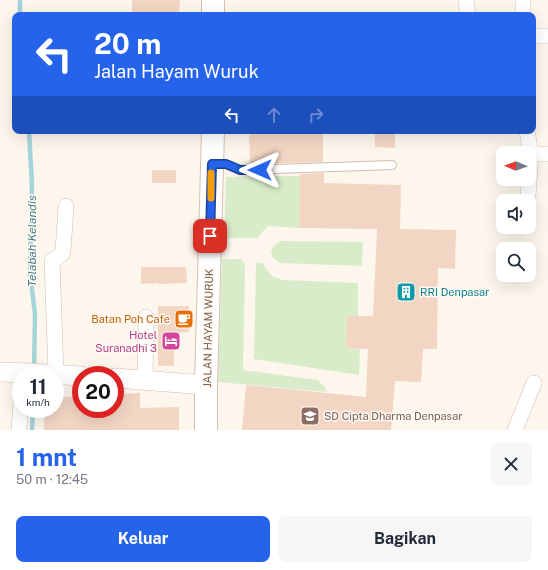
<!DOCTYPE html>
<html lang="id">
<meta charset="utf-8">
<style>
body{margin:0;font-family:"Public Sans",sans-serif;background:#f6f6f7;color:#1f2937;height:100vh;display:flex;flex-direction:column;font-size:15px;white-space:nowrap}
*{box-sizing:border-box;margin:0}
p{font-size:13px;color:#747a83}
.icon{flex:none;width:22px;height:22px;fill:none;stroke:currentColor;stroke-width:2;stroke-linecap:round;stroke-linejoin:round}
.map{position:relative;height:430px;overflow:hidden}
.panel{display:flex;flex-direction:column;background:#fff;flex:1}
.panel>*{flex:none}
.guide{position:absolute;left:12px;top:12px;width:524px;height:122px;border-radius:8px;box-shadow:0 4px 16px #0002;background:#2563eb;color:#fff;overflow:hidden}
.needle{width:26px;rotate:271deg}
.buttons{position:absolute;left:496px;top:146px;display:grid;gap:8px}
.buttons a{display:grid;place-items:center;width:40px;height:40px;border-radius:8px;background:#fff;box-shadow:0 4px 16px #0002;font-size:20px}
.speed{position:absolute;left:12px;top:366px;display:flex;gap:8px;font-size:20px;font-weight:700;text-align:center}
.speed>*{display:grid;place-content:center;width:52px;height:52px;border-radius:50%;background:#fff;box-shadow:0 4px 16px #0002;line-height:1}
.speed small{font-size:10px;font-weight:400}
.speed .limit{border:6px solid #d22;background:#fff;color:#111}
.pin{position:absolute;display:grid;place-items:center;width:34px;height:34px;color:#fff;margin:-17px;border-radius:8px;box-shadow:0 2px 6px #0006}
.me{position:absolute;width:44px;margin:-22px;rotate:270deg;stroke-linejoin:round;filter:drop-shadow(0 0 3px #0008)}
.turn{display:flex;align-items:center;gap:14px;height:84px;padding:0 16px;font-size:18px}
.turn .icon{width:52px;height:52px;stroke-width:2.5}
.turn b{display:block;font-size:28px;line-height:34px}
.lanes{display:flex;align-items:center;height:38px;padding:0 16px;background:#0003;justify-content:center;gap:20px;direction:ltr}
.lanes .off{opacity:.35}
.round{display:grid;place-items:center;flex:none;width:42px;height:42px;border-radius:8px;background:#f6f6f7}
.head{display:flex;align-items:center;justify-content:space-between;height:68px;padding:0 16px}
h1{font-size:24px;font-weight:700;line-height:30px;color:#2563eb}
.action{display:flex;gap:8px;margin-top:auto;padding:8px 16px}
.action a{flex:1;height:46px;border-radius:8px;background:#2563eb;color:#fff;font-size:16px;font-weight:700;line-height:46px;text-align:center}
.action a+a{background:#f6f6f7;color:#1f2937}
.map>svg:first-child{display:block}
.green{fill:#d8ecc9}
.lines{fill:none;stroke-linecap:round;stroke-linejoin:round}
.stream{stroke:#a5d3da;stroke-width:4.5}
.building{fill:#f3d5c3}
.service-casing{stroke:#d1beb0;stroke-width:10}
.minor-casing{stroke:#d1beb0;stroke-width:16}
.tertiary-casing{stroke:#d1beb0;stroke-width:20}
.secondary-casing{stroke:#d6c0b0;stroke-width:24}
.service{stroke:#fff;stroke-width:8}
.minor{stroke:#fff;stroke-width:15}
.tertiary{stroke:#fff;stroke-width:19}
.secondary{stroke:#fff;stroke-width:22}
.route-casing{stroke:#184099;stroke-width:10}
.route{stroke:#2563eb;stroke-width:7}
.slow{stroke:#f59e0b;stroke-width:7}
.labels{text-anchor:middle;stroke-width:3;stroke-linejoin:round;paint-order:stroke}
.culture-label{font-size:11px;fill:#0d838f;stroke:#fffaf3;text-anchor:start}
.food-label{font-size:11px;fill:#c56008;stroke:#fffaf3;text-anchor:end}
.street-label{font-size:11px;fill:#7a5c4d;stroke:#fffaf3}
.hotel-label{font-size:11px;fill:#b23c85;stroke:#fffaf3;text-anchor:end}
.education-label{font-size:11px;fill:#785e54;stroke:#fffaf3;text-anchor:start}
.water-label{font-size:12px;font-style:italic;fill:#437c86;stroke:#fffaf3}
</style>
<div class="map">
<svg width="548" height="430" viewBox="0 0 548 430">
<rect width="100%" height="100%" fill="#fdf6ec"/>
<path class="green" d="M271 176H300L299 228 269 226 263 231 258 238H224L226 177Z
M280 241 363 242 362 266 280 263 273 258 271 251 274 246Z
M222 259H242L245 266 243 370 317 380 324 386 327 392 218 382Z
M256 263H262L272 276 282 280 358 283V316H347L346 348 360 349 359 375 254 359Z"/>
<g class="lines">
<path class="stream" d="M20 15V0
M29 131 32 185 30 273 35 314 34 369
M32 430 33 409"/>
</g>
<path class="building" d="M132 0H180L179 15H132Z
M249 131H323V162L250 164Z
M375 131H395V148L375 147Z
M152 170H176V183H152Z
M324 173V183L401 185 400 229 456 230 455 269 438 268 437 349H423L421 382 395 381 391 430H242L246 385 366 397 368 349 346 348 347 316H373L377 229 299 228 300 174Z
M141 267H186L187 283 158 284V283L141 284Z
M158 306H189V332L174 333V366H158Z
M140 393V408L179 407V430H44V409H55V397H81V409H115V403H123L124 394Z"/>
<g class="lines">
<g class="service-casing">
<path id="service" d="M212 164H226L240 170H246L392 165"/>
</g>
<g class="minor-casing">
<path id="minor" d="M466 0 468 15
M523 15V0
M533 36H548
M527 131 531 154 528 196
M531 154H548
M56 374 52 261 62 254 63 252 66 206
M145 380 146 317
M19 430 21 403
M515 430 534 383"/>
</g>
<g class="tertiary-casing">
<path id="tertiary" d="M0 372 30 373 81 376
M115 378 206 385"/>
</g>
<g class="secondary-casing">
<path id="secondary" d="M213 15V0
M206 430V385L213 131"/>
</g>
<use href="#service" class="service"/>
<use href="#minor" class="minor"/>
<use href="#tertiary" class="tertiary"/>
<use href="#secondary" class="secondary"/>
</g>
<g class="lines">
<g class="route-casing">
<path id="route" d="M210 236 212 164H226L240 170H260"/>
</g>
<use href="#route" class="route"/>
<path class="slow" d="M211 198V173"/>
</g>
<defs>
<g id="building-square" transform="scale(1)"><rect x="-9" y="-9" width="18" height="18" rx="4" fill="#0f9aa8" stroke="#fffaf3"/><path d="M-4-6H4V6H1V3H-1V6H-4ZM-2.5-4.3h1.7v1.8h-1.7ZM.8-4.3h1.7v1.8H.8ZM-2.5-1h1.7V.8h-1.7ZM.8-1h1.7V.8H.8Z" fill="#fff"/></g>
<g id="cafe-square" transform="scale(1)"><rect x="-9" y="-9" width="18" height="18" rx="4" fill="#e8710a" stroke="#fffaf3"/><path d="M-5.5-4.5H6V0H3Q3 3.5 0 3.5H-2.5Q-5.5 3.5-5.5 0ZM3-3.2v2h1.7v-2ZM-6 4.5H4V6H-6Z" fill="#fff"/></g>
<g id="hotel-square" transform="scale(1)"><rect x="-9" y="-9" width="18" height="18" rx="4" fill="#d1479c" stroke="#fffaf3"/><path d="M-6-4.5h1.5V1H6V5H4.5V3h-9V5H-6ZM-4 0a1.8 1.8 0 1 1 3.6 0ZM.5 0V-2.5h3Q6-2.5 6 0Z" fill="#fff"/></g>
<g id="school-square" transform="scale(1)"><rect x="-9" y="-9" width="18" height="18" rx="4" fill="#8d6e63" stroke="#fffaf3"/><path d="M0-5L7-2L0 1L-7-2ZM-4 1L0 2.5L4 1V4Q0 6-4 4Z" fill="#fff"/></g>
</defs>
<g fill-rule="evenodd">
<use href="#building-square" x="406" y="292"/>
<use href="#cafe-square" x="184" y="319"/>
<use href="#hotel-square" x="171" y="341"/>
<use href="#school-square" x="310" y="416"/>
</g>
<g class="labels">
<g class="culture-label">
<text x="420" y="296">RRI Denpasar</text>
</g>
<g class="food-label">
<text x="170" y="323">Batan Poh Cafe</text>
</g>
<g class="street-label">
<text transform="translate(208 328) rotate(-89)" y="4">JALAN HAYAM WURUK</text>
</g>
<g class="hotel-label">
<text x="157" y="339">Hotel<tspan x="157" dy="13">Suranadhi 3</tspan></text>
</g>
<g class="education-label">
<text x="324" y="420">SD Cipta Dharma Denpasar</text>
</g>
<g class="water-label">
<text transform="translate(32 241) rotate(-90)" y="4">Telabah Kelandis</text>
</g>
</g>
</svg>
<div class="buttons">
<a><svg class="needle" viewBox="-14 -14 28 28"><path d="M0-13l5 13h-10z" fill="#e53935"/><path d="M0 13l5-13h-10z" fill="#747a83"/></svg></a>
<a><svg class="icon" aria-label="sound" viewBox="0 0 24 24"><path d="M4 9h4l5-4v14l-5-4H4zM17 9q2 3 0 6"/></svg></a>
<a><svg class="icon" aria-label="search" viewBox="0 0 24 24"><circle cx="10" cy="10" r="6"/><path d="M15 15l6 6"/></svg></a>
</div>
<div class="speed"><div>11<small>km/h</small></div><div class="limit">20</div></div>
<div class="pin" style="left:210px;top:236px;background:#d93025"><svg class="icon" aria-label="arrive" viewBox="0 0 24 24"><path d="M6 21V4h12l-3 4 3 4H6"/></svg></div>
<svg class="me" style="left:260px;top:170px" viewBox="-20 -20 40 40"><path d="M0-17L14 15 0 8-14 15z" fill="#2563eb" stroke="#fff" stroke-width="4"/></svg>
<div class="guide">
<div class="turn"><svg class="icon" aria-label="left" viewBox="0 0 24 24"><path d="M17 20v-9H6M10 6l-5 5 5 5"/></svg><div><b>20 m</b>Jalan Hayam Wuruk</div></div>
<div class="lanes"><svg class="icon" aria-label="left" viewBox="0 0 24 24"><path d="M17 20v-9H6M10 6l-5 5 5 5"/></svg><svg class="icon off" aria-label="ahead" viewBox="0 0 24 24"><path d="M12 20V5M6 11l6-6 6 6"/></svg><svg class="icon off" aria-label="right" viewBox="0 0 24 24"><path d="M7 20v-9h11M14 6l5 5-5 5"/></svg></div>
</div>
</div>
<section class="panel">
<div class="head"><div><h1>1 mnt</h1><p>50 m · 12:45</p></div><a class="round"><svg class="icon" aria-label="close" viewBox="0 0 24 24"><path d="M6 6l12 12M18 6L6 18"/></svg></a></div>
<div class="action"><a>Keluar</a><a>Bagikan</a></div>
</section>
